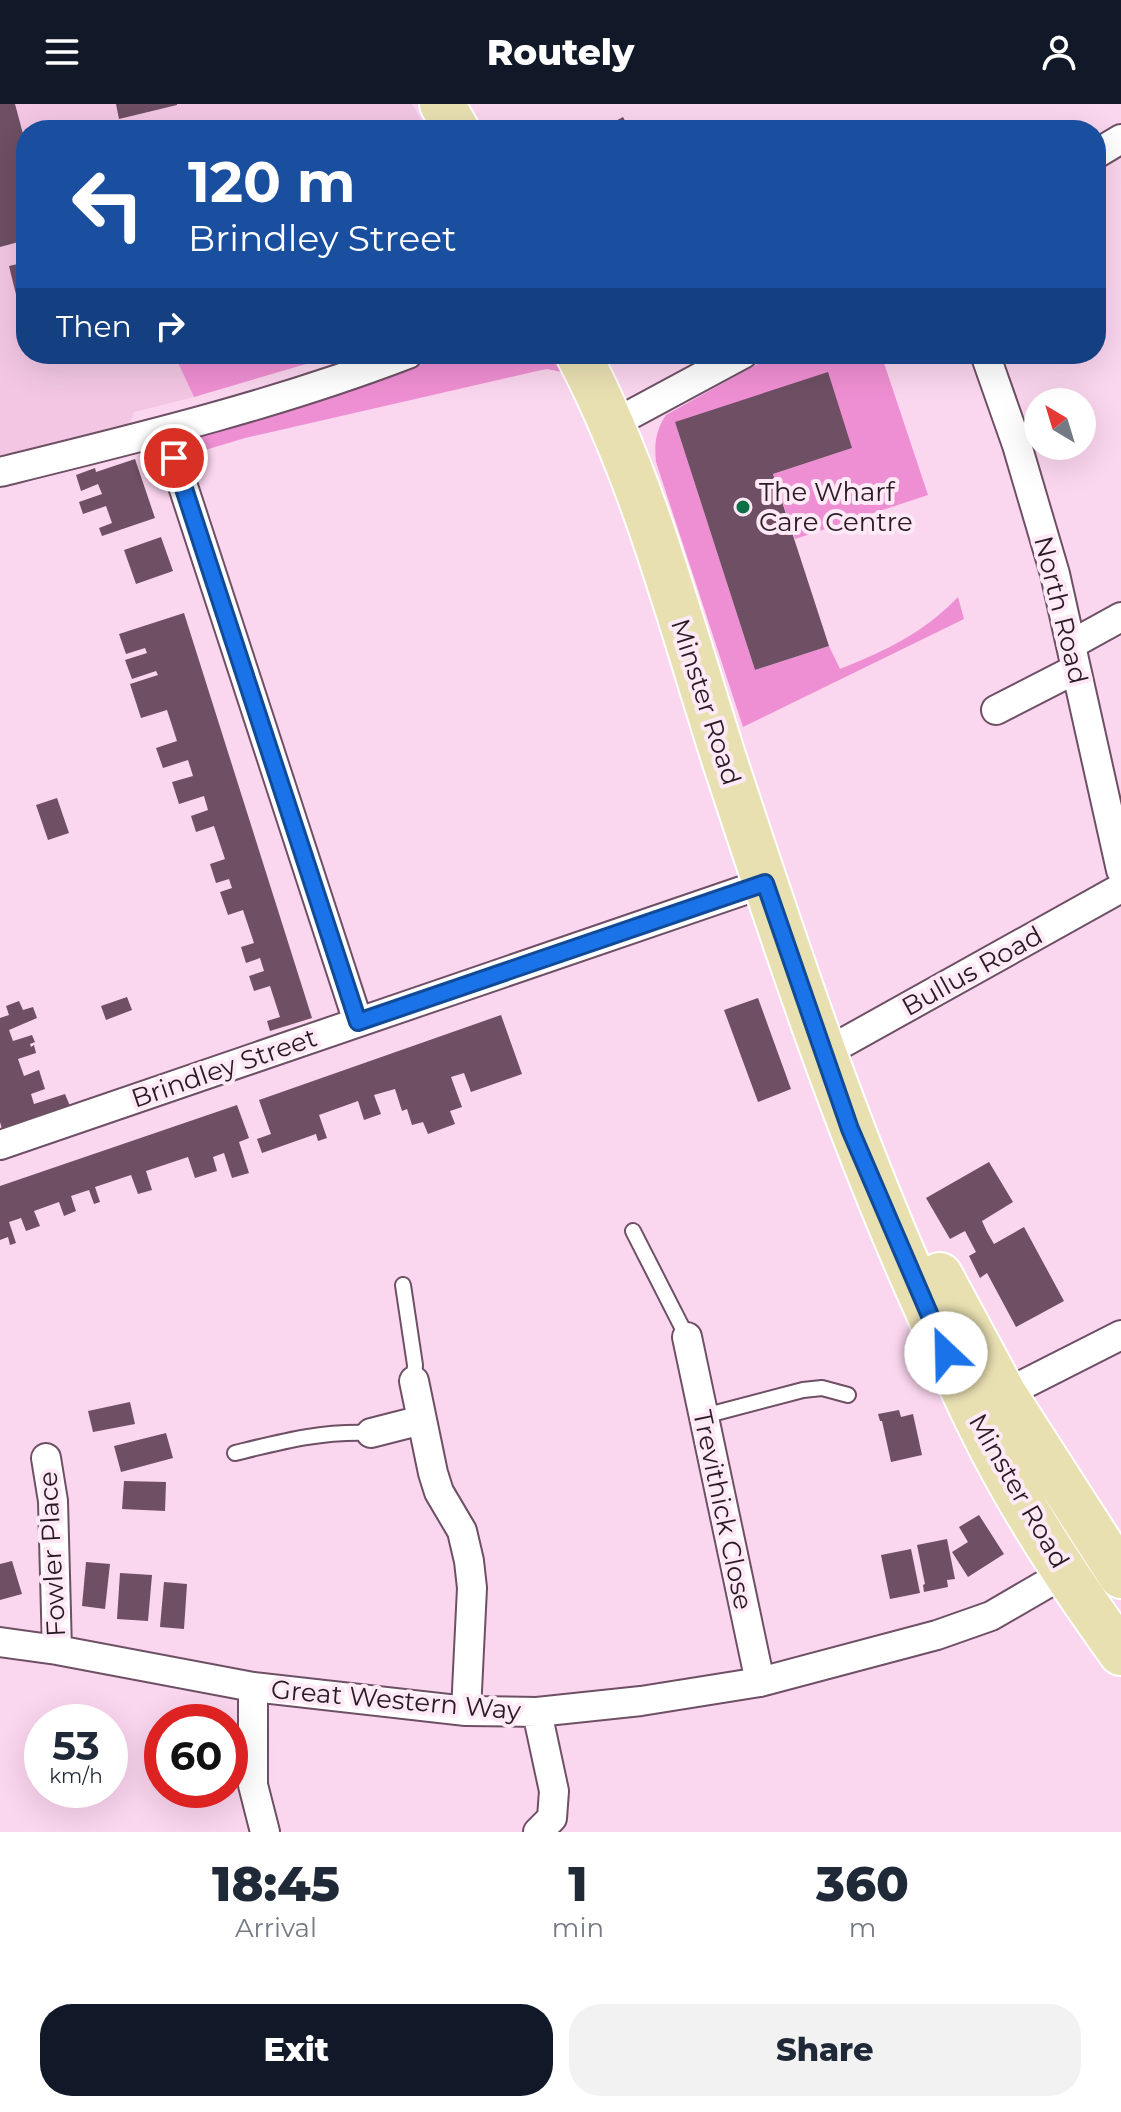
<!DOCTYPE html>
<style>
body{margin:0;font-family:Montserrat,sans-serif;background:#f2f2f3;color:#1f2937;height:100vh;display:flex;flex-direction:column;font-size:30px;white-space:nowrap}
*{box-sizing:border-box;margin:0}
p{font-size:26px;color:#747a83}
.icon{flex:none;width:44px;height:44px;fill:none;stroke:currentColor;stroke-width:2;stroke-linecap:round;stroke-linejoin:round}
.map{position:relative;height:1728px;overflow:hidden}
.details{display:flex;flex-direction:column;background:#fff;flex:1}
.details>*{flex:none}
.top-card{position:absolute;left:16px;top:16px;width:1090px;height:244px;border-radius:32px;box-shadow:0 8px 32px #0002;background:#1a4fa0;color:#fff;overflow:hidden}
.needle{width:52px;rotate:322deg}
.tools{position:absolute;left:1024px;top:284px;display:grid;gap:16px}
.tools a{display:grid;place-items:center;width:72px;height:72px;border-radius:50%;background:#fff;box-shadow:0 8px 32px #0002;font-size:40px}
.speed{position:absolute;left:24px;top:1600px;display:flex;gap:16px;font-size:40px;font-weight:700;text-align:center}
.speed>*{display:grid;place-content:center;width:104px;height:104px;border-radius:50%;background:#fff;box-shadow:0 8px 32px #0002;line-height:1}
.speed small{font-size:20px;font-weight:400}
.speed .limit{border:12px solid #d22;background:#fff;color:#111}
.pin{position:absolute;display:grid;place-items:center;width:68px;height:68px;color:#fff;margin:-34px;border:4px solid #fff;border-radius:50%;box-shadow:0 2px 8px #0007}
.me{position:absolute;width:88px;margin:-44px;rotate:336deg;stroke-linejoin:round;filter:drop-shadow(0 0 6px #0008)}
.turn{display:flex;align-items:center;gap:28px;height:168px;padding:0 40px;font-size:36px}
.turn .icon{width:104px;height:104px;stroke-width:2.5}
.turn b{display:block;font-size:56px;line-height:68px}
.then{display:flex;align-items:center;height:76px;padding:0 40px;background:#0003;gap:16px;font-size:30px}
.eta{display:flex;justify-content:space-evenly;align-items:center;height:136px;text-align:center}
.eta b{font-size:48px;font-weight:800;line-height:56px}
.primary-button{display:flex;gap:16px;margin-top:auto;padding:16px 40px}
.primary-button a{flex:1;height:92px;border-radius:32px;background:#111827;color:#fff;font-size:32px;font-weight:800;line-height:92px;text-align:center}
.primary-button a+a{background:#f2f2f3;color:#1f2937}
header{display:flex;justify-content:space-between;align-items:center;height:104px;padding:0 40px;background:#111827;color:#fff;font-size:36px;font-weight:800}
.map>svg:first-child{display:block}
.built{fill:#f3c7e4}
.green{fill:#ef8fd3}
.building{fill:#6e4f64}
.lines{fill:none;stroke-linecap:round;stroke-linejoin:round}
.service-casing{stroke:#6e5065;stroke-width:18}
.minor-casing{stroke:#6e5065;stroke-width:32}
.primary-casing{stroke:#fff;stroke-width:48}
.service{stroke:#fff;stroke-width:14}
.minor{stroke:#fff;stroke-width:28}
.primary{stroke:#e9e0b2;stroke-width:44}
.route-casing{stroke:#114b97;stroke-width:20}
.route{stroke:#1a73e8;stroke-width:14}
.poi-dot{fill:#0c7047;stroke:#ffe9f7;stroke-width:3}
.labels{text-anchor:middle;stroke-width:8;stroke-linejoin:round;paint-order:stroke}
.poi-label{font-size:26px;fill:#281b24;stroke:#ffe9f7;text-anchor:start}
.street-label{font-size:26px;fill:#281b24;stroke:#ffe9f7}
</style>
<header><svg class="icon" aria-label="menu" viewBox="0 0 24 24"><path d="M4 6h16M4 12h16M4 18h16"/></svg>Routely<svg class="icon" aria-label="person" viewBox="0 0 24 24"><circle cx="12" cy="8" r="4"/><path d="M4 21q1-7 8-7t8 7"/></svg></header>
<div class="map">
<svg width="1121" height="1728" viewBox="0 0 1121 1728">
<rect width="100%" height="100%" fill="#fbd6ef"/>
<path class="built" d="M0 0H412L427 26H26V250H174L194 293 134 308 123 338 0 368Z"/>
<path class="green" d="M174 250H340L194 293Z
M449 250H550L562 268 547 265 537 267 245 334 192 350 187 336 351 286Z
M775 250H881L928 391 795 435 773 370 852 344 675 318 755 566 829 542 840 565C887 546 922 530 958 493L964 515 743 623 656 358C654 339 656 326 666 311Z"/>
<path class="building" d="M0 0H15L26 41V136L0 143Z
M116 0H177V1L119 15Z
M623 13 630 26H599Z
M26 158V227H25L9 162Z
M828 268 852 344 773 370 829 542 755 566 675 318Z
M135 355 155 414 102 432 99 424 112 419 106 402 83 410 79 398 102 390 98 380 81 387 76 371 95 364 96 368Z
M161 433 173 467 136 480 124 446Z
M184 509 312 914 270 927 267 917 280 913 270 882 254 887 249 872 264 867 260 854 246 859 241 843 254 839 243 806 228 811 220 788 232 784 229 775 216 779 210 760 225 755 214 722 196 728 191 712 208 706 204 692 179 700 172 678 193 672 188 656 163 664 156 644 177 637 167 606 141 614 130 580 158 571 156 567 132 575 125 556 147 549 145 544 126 550 119 530Z
M57 694 69 729 48 736 36 701Z
M127 893 132 906 106 916 101 902Z
M758 894 791 985 758 998 724 906Z
M19 897 23 906 33 903 37 914 9 926 13 937 32 931 35 938 30 940 31 943 34 941 36 949 18 955 24 972 39 966 45 985 31 990 34 1000 65 990 70 1002 2 1025 0 1018V914L9 911 6 902Z
M501 911 522 970 471 988 464 969 451 973 462 1003 450 1007 455 1020 428 1030 423 1018 412 1021 407 1005 402 1007 395 985 374 991 381 1010 364 1016 358 997 319 1011 327 1034 318 1037 316 1030 262 1049 257 1035 271 1030 259 996Z
M237 1001 249 1034 239 1038 249 1069 232 1074 224 1049 213 1053 217 1067 195 1074 188 1053 146 1067 152 1086 138 1090 131 1071 95 1083 100 1098 94 1100 89 1086 71 1092 76 1107 64 1112 59 1098 34 1107 40 1122 26 1127 21 1114 9 1118 16 1139 10 1141 8 1133 0 1136V1082Z
M989 1058 1013 1098 982 1117 987 1128 994 1140 1024 1123 1064 1197 1016 1223 987 1169 980 1174 969 1152 976 1148 965 1127 950 1135 926 1094Z
M130 1298 135 1320 93 1328 88 1307Z
M899 1306 901 1313 913 1310 922 1351 891 1358 882 1317H880L878 1310Z
M166 1329 173 1354 121 1368 114 1342Z
M124 1377 166 1378 165 1407 122 1405Z
M979 1411 1004 1450 968 1473 952 1448 968 1438 959 1423Z
M947 1435 955 1475 947 1476 948 1483 924 1488 923 1481 925 1480 917 1441Z
M911 1445 920 1489 890 1495 881 1451Z
M12 1457 22 1490 0 1496V1460Z
M86 1458 110 1460 105 1505 82 1502Z
M120 1469 152 1471 148 1517 117 1515Z
M164 1478 187 1480 184 1525 160 1523Z"/>
<g class="lines">
<g class="service-casing">
<path id="service" d="M633 1127 687 1233
M403 1181 415 1261 414 1277
M704 1312 803 1286 822 1284 848 1291
M235 1349C284 1337 321 1327 371 1329"/>
</g>
<g class="minor-casing">
<path id="minor" d="M1096 50 1121 35
M985 250 1017 341 1055 470 1121 766
M613 320 743 250
M165 327 358 918
M0 368C138 334 275 301 408 250
M1072 540 1121 513
M996 606 1076 565
M823 950 1121 784
M0 1041 765 779
M687 1233 760 1578
M414 1277 433 1369 439 1388 462 1427 469 1457 472 1484 466 1607
M991 1297 1121 1231
M371 1329 422 1316
M46 1354 53 1397 57 1546
M0 1538 57 1546 253 1583 466 1607 537 1608 641 1597 760 1578 937 1531 991 1512 1079 1461
M253 1583V1681L265 1728
M537 1608 554 1687 552 1714 538 1728"/>
</g>
<g class="primary-casing">
<path id="primary" d="M442 0 457 26
M578 250C646 380 682 525 727 664 787 846 847 1028 926 1203 953 1264 979 1324 1012 1382 1045 1440 1082 1495 1121 1549
M940 1171 1004 1290 1121 1472"/>
</g>
<use href="#service" class="service"/>
<use href="#minor" class="minor"/>
<use href="#primary" class="primary"/>
</g>
<g class="lines">
<g class="route-casing">
<path id="route" d="M174 354 358 918 765 779 850 1025 946 1249"/>
</g>
<use href="#route" class="route"/>
</g>
<circle class="poi-dot" cx="743" cy="403" r="8"/>
<g class="labels">
<g class="poi-label">
<text x="759" y="397">The Wharf<tspan x="759" dy="30">Care Centre</tspan></text>
</g>
<g class="street-label">
<text transform="translate(1061 506) rotate(76)" y="9">North Road</text>
<text transform="translate(706 598) rotate(72)" y="9">Minster Road</text>
<text transform="translate(972 867) rotate(-29)" y="9">Bullus Road</text>
<text transform="translate(224 964) rotate(-19)" y="9">Brindley Street</text>
<text transform="translate(1019 1387) rotate(60)" y="9">Minster Road</text>
<text transform="translate(723 1406) rotate(78)" y="9">Trevithick Close</text>
<text transform="translate(52 1450) rotate(-93)" y="9">Fowler Place</text>
<text transform="translate(396 1596) rotate(5)" y="9">Great Western Way</text>
</g>
</g>
</svg>
<div class="tools">
<a><svg class="needle" viewBox="-14 -14 28 28"><path d="M0-13l5 13h-10z" fill="#e53935"/><path d="M0 13l5-13h-10z" fill="#747a83"/></svg></a>
</div>
<div class="speed"><div>53<small>km/h</small></div><div class="limit">60</div></div>
<div class="pin" style="left:174px;top:354px;background:#d93025"><svg class="icon" aria-label="arrive" viewBox="0 0 24 24"><path d="M6 21V4h12l-3 4 3 4H6"/></svg></div>
<svg class="me" style="left:946px;top:1249px" viewBox="-20 -20 40 40"><circle r="19" fill="#fff"/><path d="M0-13L10 11 0 6-10 11z" fill="#1a73e8"/></svg>
<div class="top-card">
<div class="turn"><svg class="icon" aria-label="left" viewBox="0 0 24 24"><path d="M17 20v-9H6M10 6l-5 5 5 5"/></svg><div><b>120 m</b>Brindley Street</div></div>
<div class="then">Then<svg class="icon" aria-label="right" viewBox="0 0 24 24"><path d="M7 20v-9h11M14 6l5 5-5 5"/></svg></div>
</div>
</div>
<section class="details">
<div class="eta">
<div><b>18:45</b><p>Arrival</p></div>
<div><b>1</b><p>min</p></div>
<div><b>360</b><p>m</p></div>
</div>
<div class="primary-button"><a>Exit</a><a>Share</a></div>
</section>
